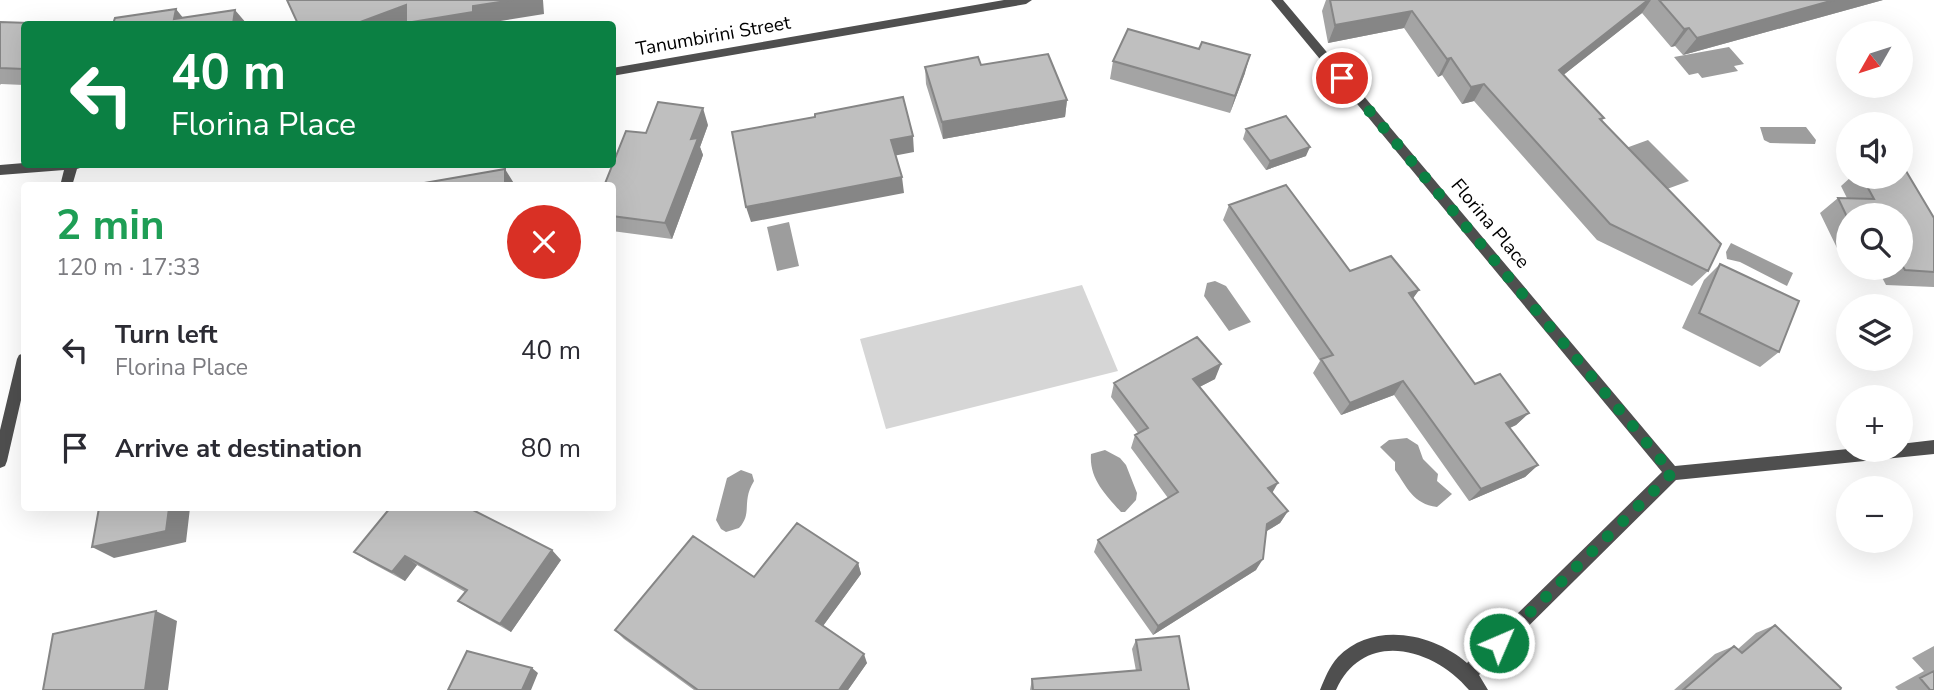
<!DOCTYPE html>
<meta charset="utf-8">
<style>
body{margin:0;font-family:"Nunito Sans",sans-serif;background:#f7f7f7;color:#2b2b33;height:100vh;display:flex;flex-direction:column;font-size:26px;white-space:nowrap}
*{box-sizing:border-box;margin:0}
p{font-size:23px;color:#7c7c81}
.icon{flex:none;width:38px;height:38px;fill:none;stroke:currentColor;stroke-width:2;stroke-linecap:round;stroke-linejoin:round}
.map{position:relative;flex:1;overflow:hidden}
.sheet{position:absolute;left:21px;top:182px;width:595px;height:329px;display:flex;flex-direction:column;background:#fff;border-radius:7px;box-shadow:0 7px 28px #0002}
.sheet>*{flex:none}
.banner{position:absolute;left:21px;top:21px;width:595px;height:147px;border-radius:7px;box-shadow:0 7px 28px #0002;background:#0b8043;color:#fff;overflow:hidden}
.needle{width:46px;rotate:231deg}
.tools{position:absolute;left:1836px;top:21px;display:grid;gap:14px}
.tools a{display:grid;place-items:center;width:77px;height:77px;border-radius:50%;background:#fff;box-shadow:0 7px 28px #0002;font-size:35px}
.pin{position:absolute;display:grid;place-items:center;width:60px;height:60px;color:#fff;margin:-30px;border:4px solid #fff;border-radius:50%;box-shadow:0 2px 7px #0007}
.me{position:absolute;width:77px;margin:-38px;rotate:45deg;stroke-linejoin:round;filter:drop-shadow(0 0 5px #0008)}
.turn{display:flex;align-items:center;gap:24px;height:147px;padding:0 35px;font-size:32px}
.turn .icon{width:91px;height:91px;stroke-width:2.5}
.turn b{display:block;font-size:49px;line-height:60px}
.round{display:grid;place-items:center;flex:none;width:74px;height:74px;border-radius:37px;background:#f7f7f7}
.head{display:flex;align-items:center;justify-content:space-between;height:119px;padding:0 35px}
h1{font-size:42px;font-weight:700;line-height:52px;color:#1e9e55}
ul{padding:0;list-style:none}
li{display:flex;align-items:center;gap:21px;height:98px;padding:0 35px}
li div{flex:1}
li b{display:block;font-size:26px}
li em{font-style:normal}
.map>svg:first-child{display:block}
.green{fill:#d6d6d6}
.water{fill:#9d9d9d}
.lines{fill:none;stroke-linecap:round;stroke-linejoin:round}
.minor{fill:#4f4f4f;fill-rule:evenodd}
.wall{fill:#a4a4a4}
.shaded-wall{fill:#868686}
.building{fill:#bfbfbf;stroke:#868686;stroke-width:2}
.route{stroke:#0b8043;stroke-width:12;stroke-dasharray:0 21.6}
.labels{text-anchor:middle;stroke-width:6;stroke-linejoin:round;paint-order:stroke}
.street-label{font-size:19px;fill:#000;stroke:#fff}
</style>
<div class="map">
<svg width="1934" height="690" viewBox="0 0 1934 690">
<rect width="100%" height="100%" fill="#fff"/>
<path class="green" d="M1082 285 1118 371 886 429 860 339Z"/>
<path class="water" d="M1729 47 1744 64 1734 66 1738 71 1702 78 1698 73 1689 75 1674 57Z
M1760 127H1806L1816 140 1815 144 1770 143 1764 140Z
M1648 140 1689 181 1667 189 1626 148Z
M789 222 799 266 777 271 767 227Z
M1731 243 1793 273 1787 286 1740 262 1727 259 1726 252Z
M1215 281 1226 286 1251 322 1229 331 1204 296 1207 283Z
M1407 438 1418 445 1423 459 1438 474 1437 481 1452 494 1437 507C1413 504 1407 487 1395 470V462L1380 447 1389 440Z
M1105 450 1120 458 1126 465 1137 493 1136 500 1125 512H1121C1106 495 1089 479 1091 454Z
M741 470 752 474 754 481C741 502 753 513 739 528L726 532 721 529 716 520 727 478Z"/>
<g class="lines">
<path class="minor" d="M1004 0H1032L1026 4 612 76V68Z
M1271 0H1283L1675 466 1848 449 1900 450V444L1934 440V454L1676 480 1479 675 1488 690H1469C1434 648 1364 628 1336 690H1320C1325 678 1329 667 1338 657 1373 621 1433 633 1467 663L1662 472Z
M24 163V164H85L83 167 77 169 72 186H60L64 170 0 175V165Z
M24 353V387L7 461 5 466 0 468V430L17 359 19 355Z"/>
</g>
<path class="wall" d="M1326 0H1883L1683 55 1675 46 1671 47 1642 13 1563 75 1604 118 1601 121 1708 271 1692 286 1597 240 1474 101 1462 104 1442 75 1438 77 1404 28 1328 43 1322 11Z
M0 22 24 24V85L1 84 0 85Z
M1199 49 1245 73 1230 113 1110 79 1113 61Z
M981 65 1067 100 1065 117 943 139 926 84 925 67Z
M708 125 700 147 703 155 672 239 612 231V186Z
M1246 129 1306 156 1266 170 1243 139Z
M1851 177H1900L1934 218V287L1886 285 1877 268H1900V215H1848V249L1837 248 1820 213 1838 198H1847L1841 186Z
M1229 205 1350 271 1419 290 1413 298 1475 384 1529 413 1516 425 1510 428 1538 465 1525 477 1469 501 1394 395 1341 415 1313 373 1320 361 1223 220Z
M1720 264 1779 352 1760 367 1682 328 1704 280Z
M1215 379 1199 387 1272 493 1288 511 1280 523 1267 531 1256 570 1153 635 1094 552 1098 540 1168 498 1131 448 1135 435 1138 433 1111 397 1114 383Z
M354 552 561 560 511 632 470 609 458 601 465 592 417 565 405 581 368 561Z
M858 563 861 574 823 626 867 663 848 690H694L624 639 615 630 754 577Z
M1775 625 1840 690H1674L1715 654 1734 646 1738 649 1756 633Z
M1136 640 1189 690H1030L1032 679 1136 671 1132 649Z
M1934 646V690H1898L1895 687 1924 671 1912 658Z"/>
<path class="shaded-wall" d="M513 0H543L544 14 482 24H355L406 5Z
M1648 0H1651L1642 13 1547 88 1559 70Z
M1834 0H1883L1683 55 1697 38Z
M176 9 188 24 174 19Z
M235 10 247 24H233Z
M1412 11 1404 28 1328 43 1335 25Z
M1689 28 1675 46 1671 47 1684 29Z
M1250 55 1245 73 1230 113 1235 96Z
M1451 58 1442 75 1438 77 1447 59Z
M1484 84 1474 101 1462 104 1471 87Z
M1067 100 1065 117 943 139 942 122Z
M703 108 708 125 700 147 703 155 672 239 665 223 691 139Z
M913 136 914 152 893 156 891 140Z
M1310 147 1306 156 1266 170 1270 161Z
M505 169 515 185V186H505Z
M902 177 904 193 751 222 746 207Z
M1419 290 1409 304V293Z
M1221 364 1215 379 1188 393 1193 379Z
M1403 381 1394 395 1341 415 1350 403Z
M1529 413 1516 425 1494 435 1506 423Z
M1538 465 1525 477 1469 501 1481 489Z
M1278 483 1271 495 1268 488Z
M169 508H190L186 542 114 558 92 547Z
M1288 511 1280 523 1260 535 1267 524Z
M552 550 561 560 511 632 500 624Z
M405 556 417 565 405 581 392 572Z
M1263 559 1256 570 1153 635 1158 626Z
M858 563 861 574 820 630 816 621Z
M156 611 177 621 168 690H145Z
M864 654 867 663 848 690H839Z
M532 668 538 673 531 690H522Z"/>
<path class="building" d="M287 0H513L473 6V12L406 23V5L355 24H298Z
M1330 0H1648L1559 70 1604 118 1600 119 1721 244 1708 271 1610 224 1484 84 1471 87 1451 58 1447 59 1412 11 1335 25Z
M1659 0H1834L1697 38 1689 28 1684 29Z
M176 9 174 19 235 10 233 24H113L115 18Z
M0 22 60 24H24V69L0 68Z
M1128 29 1199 49 1202 42 1250 55 1235 96 1113 61Z
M1048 54 1067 100 942 122 925 67 978 57 981 65Z
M903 97 913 136 891 140 902 177 746 207 732 132 815 117V114Z
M658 102 703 108 691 139 698 138 665 223 612 216V186H604L626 131 646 133Z
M1286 116 1310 147 1270 161 1246 129Z
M505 169V186H407Z
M1900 171H1906L1934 218V272L1905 270 1900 262V215H1848V219L1838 198 1874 199 1862 177H1900Z
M1286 185 1350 271 1391 256 1419 290 1409 293 1475 384 1500 374 1529 413 1506 423 1538 465 1481 489 1403 381 1350 403 1321 359 1333 355 1229 205Z
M1720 264 1799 301 1779 352 1699 313Z
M1197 337 1221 364 1193 379 1278 483 1268 488 1288 511 1267 524 1263 559 1158 626 1098 540 1178 492 1135 435 1148 428 1114 383Z
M99 508H169L166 531 92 547Z
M390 508H469L552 550 500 624 458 601 467 590 405 556 392 572 354 552Z
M797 523 858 563 816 621 864 654 839 690H698L615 630 693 536 754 577Z
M156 611 145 690H43L53 634Z
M1775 625 1841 688 1840 690H1683L1734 646 1742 653Z
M1179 636 1189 690H1033L1032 679 1141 670 1136 640Z
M467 651 532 668 522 690H448Z
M1934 671V690H1930L1920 678Z"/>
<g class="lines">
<path class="route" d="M1342 78 1672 473 1499 643"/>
</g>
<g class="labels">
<g class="street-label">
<text transform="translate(713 35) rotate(-10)" y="7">Tanumbirini Street</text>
<text transform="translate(1491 223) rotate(50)" y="7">Florina Place</text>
</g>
</g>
</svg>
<div class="tools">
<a><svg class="needle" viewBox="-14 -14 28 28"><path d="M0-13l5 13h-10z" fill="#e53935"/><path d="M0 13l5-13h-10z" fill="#7c7c81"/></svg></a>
<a><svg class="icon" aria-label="sound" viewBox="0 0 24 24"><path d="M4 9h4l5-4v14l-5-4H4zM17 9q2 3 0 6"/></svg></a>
<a><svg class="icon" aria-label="search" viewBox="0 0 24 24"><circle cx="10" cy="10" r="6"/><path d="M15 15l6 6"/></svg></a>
<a><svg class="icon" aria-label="layers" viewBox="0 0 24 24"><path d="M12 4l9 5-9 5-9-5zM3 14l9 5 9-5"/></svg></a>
<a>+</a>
<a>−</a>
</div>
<div class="pin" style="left:1342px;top:78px;background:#d93025"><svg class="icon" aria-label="arrive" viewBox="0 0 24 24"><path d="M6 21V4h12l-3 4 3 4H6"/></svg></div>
<svg class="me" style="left:1499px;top:643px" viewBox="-20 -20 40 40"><circle r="17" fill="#0b8043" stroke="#fff" stroke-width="3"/><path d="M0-11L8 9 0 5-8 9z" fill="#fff"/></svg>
<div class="banner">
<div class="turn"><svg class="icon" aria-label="left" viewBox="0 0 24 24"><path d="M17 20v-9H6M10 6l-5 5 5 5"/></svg><div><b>40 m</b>Florina Place</div></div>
</div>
<section class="sheet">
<div class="head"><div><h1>2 min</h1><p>120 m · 17:33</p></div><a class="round" style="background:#d93025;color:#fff"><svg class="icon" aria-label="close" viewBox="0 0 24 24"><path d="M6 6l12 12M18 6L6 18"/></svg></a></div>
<ul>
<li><svg class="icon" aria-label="left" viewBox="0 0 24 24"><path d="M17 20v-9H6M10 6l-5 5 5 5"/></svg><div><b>Turn left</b><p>Florina Place</p></div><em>40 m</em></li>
<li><svg class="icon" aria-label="arrive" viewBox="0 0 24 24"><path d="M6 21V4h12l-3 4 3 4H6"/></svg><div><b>Arrive at destination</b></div><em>80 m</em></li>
</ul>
</section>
</div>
